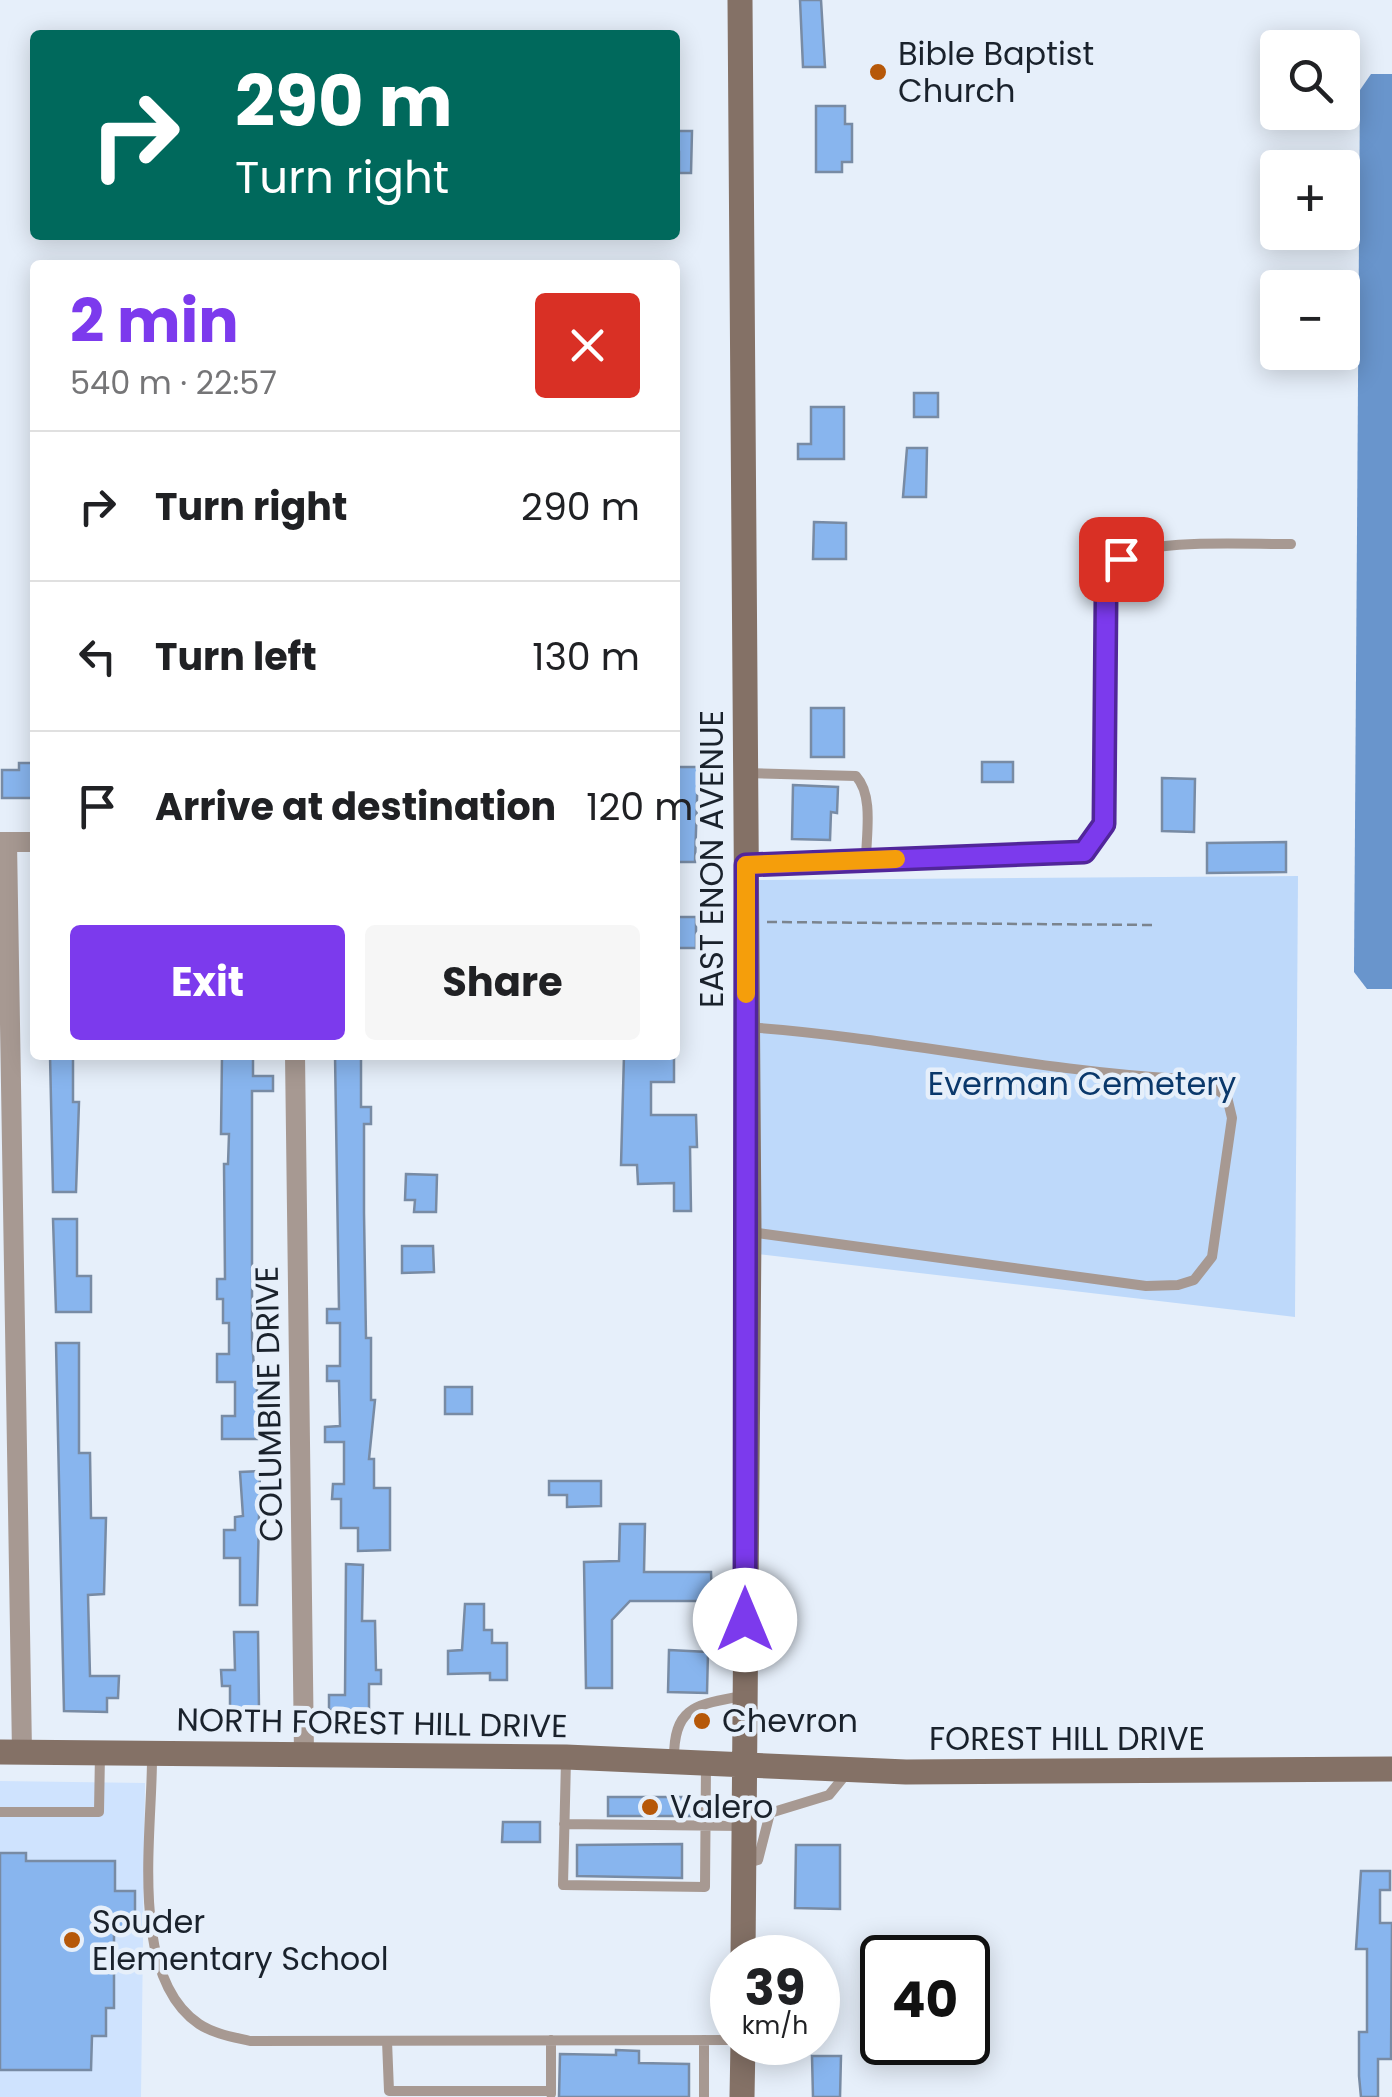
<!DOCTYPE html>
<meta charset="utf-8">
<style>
body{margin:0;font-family:Poppins,sans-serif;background:#f6f6f6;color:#202124;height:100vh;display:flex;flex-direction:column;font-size:38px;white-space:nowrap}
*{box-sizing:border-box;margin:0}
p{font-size:32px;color:#757577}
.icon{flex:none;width:55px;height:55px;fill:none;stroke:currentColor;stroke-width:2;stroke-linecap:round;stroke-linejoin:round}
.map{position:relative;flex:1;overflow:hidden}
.details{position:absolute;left:30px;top:260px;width:650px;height:800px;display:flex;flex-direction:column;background:#fff;border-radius:10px;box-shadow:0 5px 25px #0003}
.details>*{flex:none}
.top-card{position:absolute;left:30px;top:30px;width:650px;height:210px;border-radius:10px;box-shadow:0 5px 25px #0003;background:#00695c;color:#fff;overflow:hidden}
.tools{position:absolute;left:1260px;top:30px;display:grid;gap:20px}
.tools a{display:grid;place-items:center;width:100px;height:100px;border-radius:10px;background:#fff;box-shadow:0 5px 25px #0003;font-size:50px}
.speed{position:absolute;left:710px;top:1935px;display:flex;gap:20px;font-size:50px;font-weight:700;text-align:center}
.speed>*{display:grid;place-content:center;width:130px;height:130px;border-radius:50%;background:#fff;box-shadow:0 5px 25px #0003;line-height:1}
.speed small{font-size:25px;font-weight:400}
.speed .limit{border:5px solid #111;border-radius:15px;background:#fff;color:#111}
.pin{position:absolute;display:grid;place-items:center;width:85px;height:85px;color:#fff;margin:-42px;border-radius:20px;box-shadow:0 5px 15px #0006}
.me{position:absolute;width:110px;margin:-55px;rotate:0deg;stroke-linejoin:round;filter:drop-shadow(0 0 8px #0008)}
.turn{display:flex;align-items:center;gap:35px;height:210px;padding:0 40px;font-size:45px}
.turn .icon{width:130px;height:130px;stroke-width:2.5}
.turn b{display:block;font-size:70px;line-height:85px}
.round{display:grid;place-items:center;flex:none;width:105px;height:105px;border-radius:10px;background:#f6f6f6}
.head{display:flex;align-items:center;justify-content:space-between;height:170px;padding:0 40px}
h1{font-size:60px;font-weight:700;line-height:75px;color:#7c3aed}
.action{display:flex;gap:20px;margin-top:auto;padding:20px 40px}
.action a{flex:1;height:115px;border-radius:10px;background:#7c3aed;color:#fff;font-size:40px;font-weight:700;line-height:115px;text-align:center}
.action a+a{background:#f6f6f6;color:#202124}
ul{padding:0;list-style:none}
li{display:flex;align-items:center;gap:30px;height:150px;padding:0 40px;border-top:2px solid #e0e0e0}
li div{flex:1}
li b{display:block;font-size:38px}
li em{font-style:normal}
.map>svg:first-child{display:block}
.built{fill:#cfe3fe}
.green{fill:#bed9fa}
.water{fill:#6995cc}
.building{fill:#88b5ee;stroke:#788ba4;stroke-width:2.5}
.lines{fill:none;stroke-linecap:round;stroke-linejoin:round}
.path{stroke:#7b848e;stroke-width:2.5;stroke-dasharray:10 5;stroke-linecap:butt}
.lane{stroke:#a79992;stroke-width:10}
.street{stroke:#a79992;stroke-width:20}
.secondary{stroke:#847166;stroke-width:25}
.route-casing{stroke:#51269a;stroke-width:25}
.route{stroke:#7c3aed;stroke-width:18}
.slow{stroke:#f59e0b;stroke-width:18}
.poi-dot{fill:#b65809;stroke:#e6effa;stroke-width:4}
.labels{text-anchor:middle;stroke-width:9;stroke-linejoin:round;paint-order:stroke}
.poi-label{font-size:32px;fill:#1a222c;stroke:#e6effa;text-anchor:start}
.street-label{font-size:32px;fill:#1a222c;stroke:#e6effa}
.park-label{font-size:32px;fill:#0a386b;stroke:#e6effa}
</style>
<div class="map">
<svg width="1392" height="2097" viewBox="0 0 1392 2097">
<rect width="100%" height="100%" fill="#e6effa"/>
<path class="built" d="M0 1781 145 1783 141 2097H0Z"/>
<path class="green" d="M1298 876 1295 1317 757 1254V880Z"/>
<path class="water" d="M1371 74H1392V989H1367L1354 972 1360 90Z"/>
<path class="building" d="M800 0H821L825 67H803Z
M816 106H845V124H852V162H842V172H816Z
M679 131H692L691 173H679V152H675Z
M914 393H938V417H914Z
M811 407H844V459H798V444H811Z
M907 448H927L926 497H903Z
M814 522 846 523V559H813Z
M811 708H844V757H811Z
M982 762H1013V782H982Z
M19 763H35V798H2V770H19Z
M675 767H698L695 862H675Z
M1162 778 1195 779 1194 832 1162 831Z
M793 785 838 787 837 813 831 812 830 840 792 839Z
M1286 842V872L1207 873V843Z
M675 917H696V948H675Z
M50 1055H73V1102H79L76 1192H53Z
M222 1055H253V1076H273V1091H252V1339L254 1369H271V1382H257V1439H222V1416H235V1382H217V1354H229V1323H223V1299H217V1279H225L224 1164H228L229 1134H221Z
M335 1055H361V1107H371V1124H364V1213L366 1338H371V1400H375L369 1459H374V1488H390V1550L358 1551V1528H341V1499H332L333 1484H344V1442H325V1427L340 1426 339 1381H327V1366H340V1323H327V1309H339Z
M624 1055H674V1082H651V1115H696L697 1147H690L691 1211H674V1183L638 1184 637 1165H621Z
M406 1174 437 1175 436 1212H414L415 1200H405Z
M53 1219H77V1276H91V1312H56Z
M402 1246H433L434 1272 402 1273Z
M56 1343H79V1453H90L91 1518H106L104 1594 88 1595 90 1676H119L118 1698H107V1712L64 1711Z
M445 1387H472V1414H445Z
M260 1471 257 1605H240V1558H224V1530H235V1517L243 1516 240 1472Z
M549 1481H601V1506L567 1507V1495H549Z
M620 1524H645L644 1572H711L712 1601H630L612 1620V1688H586L584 1562 619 1561Z
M346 1564 363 1565 362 1621H375L376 1670H381V1684H369V1710H329V1695H345Z
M465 1604H484V1630H492V1643H507V1680H490V1673L448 1674V1651L462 1650Z
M234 1632H258L259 1710 230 1711V1686H222L221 1670H235Z
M669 1650 708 1652 707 1693 668 1692Z
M608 1797H692L693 1816H608Z
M503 1822H540V1842H502Z
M682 1844V1878L577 1876V1845Z
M796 1845H840V1909L795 1908Z
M0 1853H26V1861H115V1891H135V1931H114V2008H106V2036H92L91 2070H0Z
M1361 1871H1390V1890H1380V1923H1392L1391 2059H1378V2097H1361L1359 2076V2032H1367V1949H1356Z
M971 1943V1958H900V1944Z
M616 2050 639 2051V2063L689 2064V2097H559L560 2054 616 2055Z
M812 2056H841L840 2097H813Z"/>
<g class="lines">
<path class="path" d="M767 922 1156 925"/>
<path class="lane" d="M746 773 856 776C874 796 866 835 866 861
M746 865 1084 852 1104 824 1105 596C1108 583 1110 570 1120 560 1143 537 1255 545 1291 544
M746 1027C893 1037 1036 1071 1183 1079L1212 1086 1227 1097 1232 1118 1212 1257 1194 1280 1178 1285 1146 1286 750 1232
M152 1754C153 1830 127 1975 199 2024 214 2034 233 2037 250 2041L732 2040
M674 1758C674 1706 696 1705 742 1696
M566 1760 563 1885 705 1887 706 1766
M0 1812H99L100 1753
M564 1824 743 1826
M744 1864 758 1860 770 1813 829 1795 847 1773
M551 2040V2094
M704 2040V2097
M387 2041 389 2091H551"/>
<path class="street" d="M0 842H35
M7 842 22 1752
M295 1055 304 1753"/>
<path class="secondary" d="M740 0 749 1232 743 1958
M0 1752 566 1757 906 1772 1392 1769
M742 2097 743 2042"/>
</g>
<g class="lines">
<g class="route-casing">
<path id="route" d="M745 1620 746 865 1084 852 1104 824 1106 596 1110 573 1121 559"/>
</g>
<use href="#route" class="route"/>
<path class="slow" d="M746 994V865L896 859"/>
</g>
<g class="poi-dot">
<circle cx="878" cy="72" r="10"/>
<circle cx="702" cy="1721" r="10"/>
<circle cx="650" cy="1807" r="10"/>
<circle cx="72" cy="1940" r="10"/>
</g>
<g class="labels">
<g class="poi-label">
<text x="898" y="65">Bible Baptist<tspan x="898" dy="37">Church</tspan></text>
<text x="722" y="1732">Chevron</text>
<text x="670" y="1818">Valero</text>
<text x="92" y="1933">Souder<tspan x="92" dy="37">Elementary School</tspan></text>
</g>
<g class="street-label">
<text transform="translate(712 859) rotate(-90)" y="11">EAST ENON AVENUE</text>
<text transform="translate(269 1404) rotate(-91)" y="11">COLUMBINE DRIVE</text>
<text transform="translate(372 1723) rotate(1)" y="11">NORTH FOREST HILL DRIVE</text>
<text x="1067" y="1750">FOREST HILL DRIVE</text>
</g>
<g class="park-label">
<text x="1082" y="1095">Everman Cemetery</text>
</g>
</g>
</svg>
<div class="tools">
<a><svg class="icon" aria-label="search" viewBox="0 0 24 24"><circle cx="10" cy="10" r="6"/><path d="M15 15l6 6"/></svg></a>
<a>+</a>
<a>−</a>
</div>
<div class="speed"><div>39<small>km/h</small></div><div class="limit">40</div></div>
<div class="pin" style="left:1121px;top:559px;background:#d93025"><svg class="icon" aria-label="arrive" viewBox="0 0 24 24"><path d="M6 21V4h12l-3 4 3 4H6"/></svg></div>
<svg class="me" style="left:745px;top:1620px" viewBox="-20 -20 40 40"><circle r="19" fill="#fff"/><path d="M0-13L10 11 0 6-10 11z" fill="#7c3aed"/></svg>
<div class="top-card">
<div class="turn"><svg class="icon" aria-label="right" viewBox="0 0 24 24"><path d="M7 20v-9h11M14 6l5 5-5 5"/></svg><div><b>290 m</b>Turn right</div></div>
</div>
<section class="details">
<div class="head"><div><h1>2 min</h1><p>540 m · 22:57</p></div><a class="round" style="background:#d93025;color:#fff"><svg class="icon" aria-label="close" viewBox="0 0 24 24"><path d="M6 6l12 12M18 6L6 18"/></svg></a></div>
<ul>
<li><svg class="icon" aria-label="right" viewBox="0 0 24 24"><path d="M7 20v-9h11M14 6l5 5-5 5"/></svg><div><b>Turn right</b></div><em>290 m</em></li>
<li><svg class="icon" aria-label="left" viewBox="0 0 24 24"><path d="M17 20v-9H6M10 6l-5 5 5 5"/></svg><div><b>Turn left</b></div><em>130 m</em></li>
<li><svg class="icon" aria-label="arrive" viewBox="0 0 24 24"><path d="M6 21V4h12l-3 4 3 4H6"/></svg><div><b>Arrive at destination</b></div><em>120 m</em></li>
</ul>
<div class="action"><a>Exit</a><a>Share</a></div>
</section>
</div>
